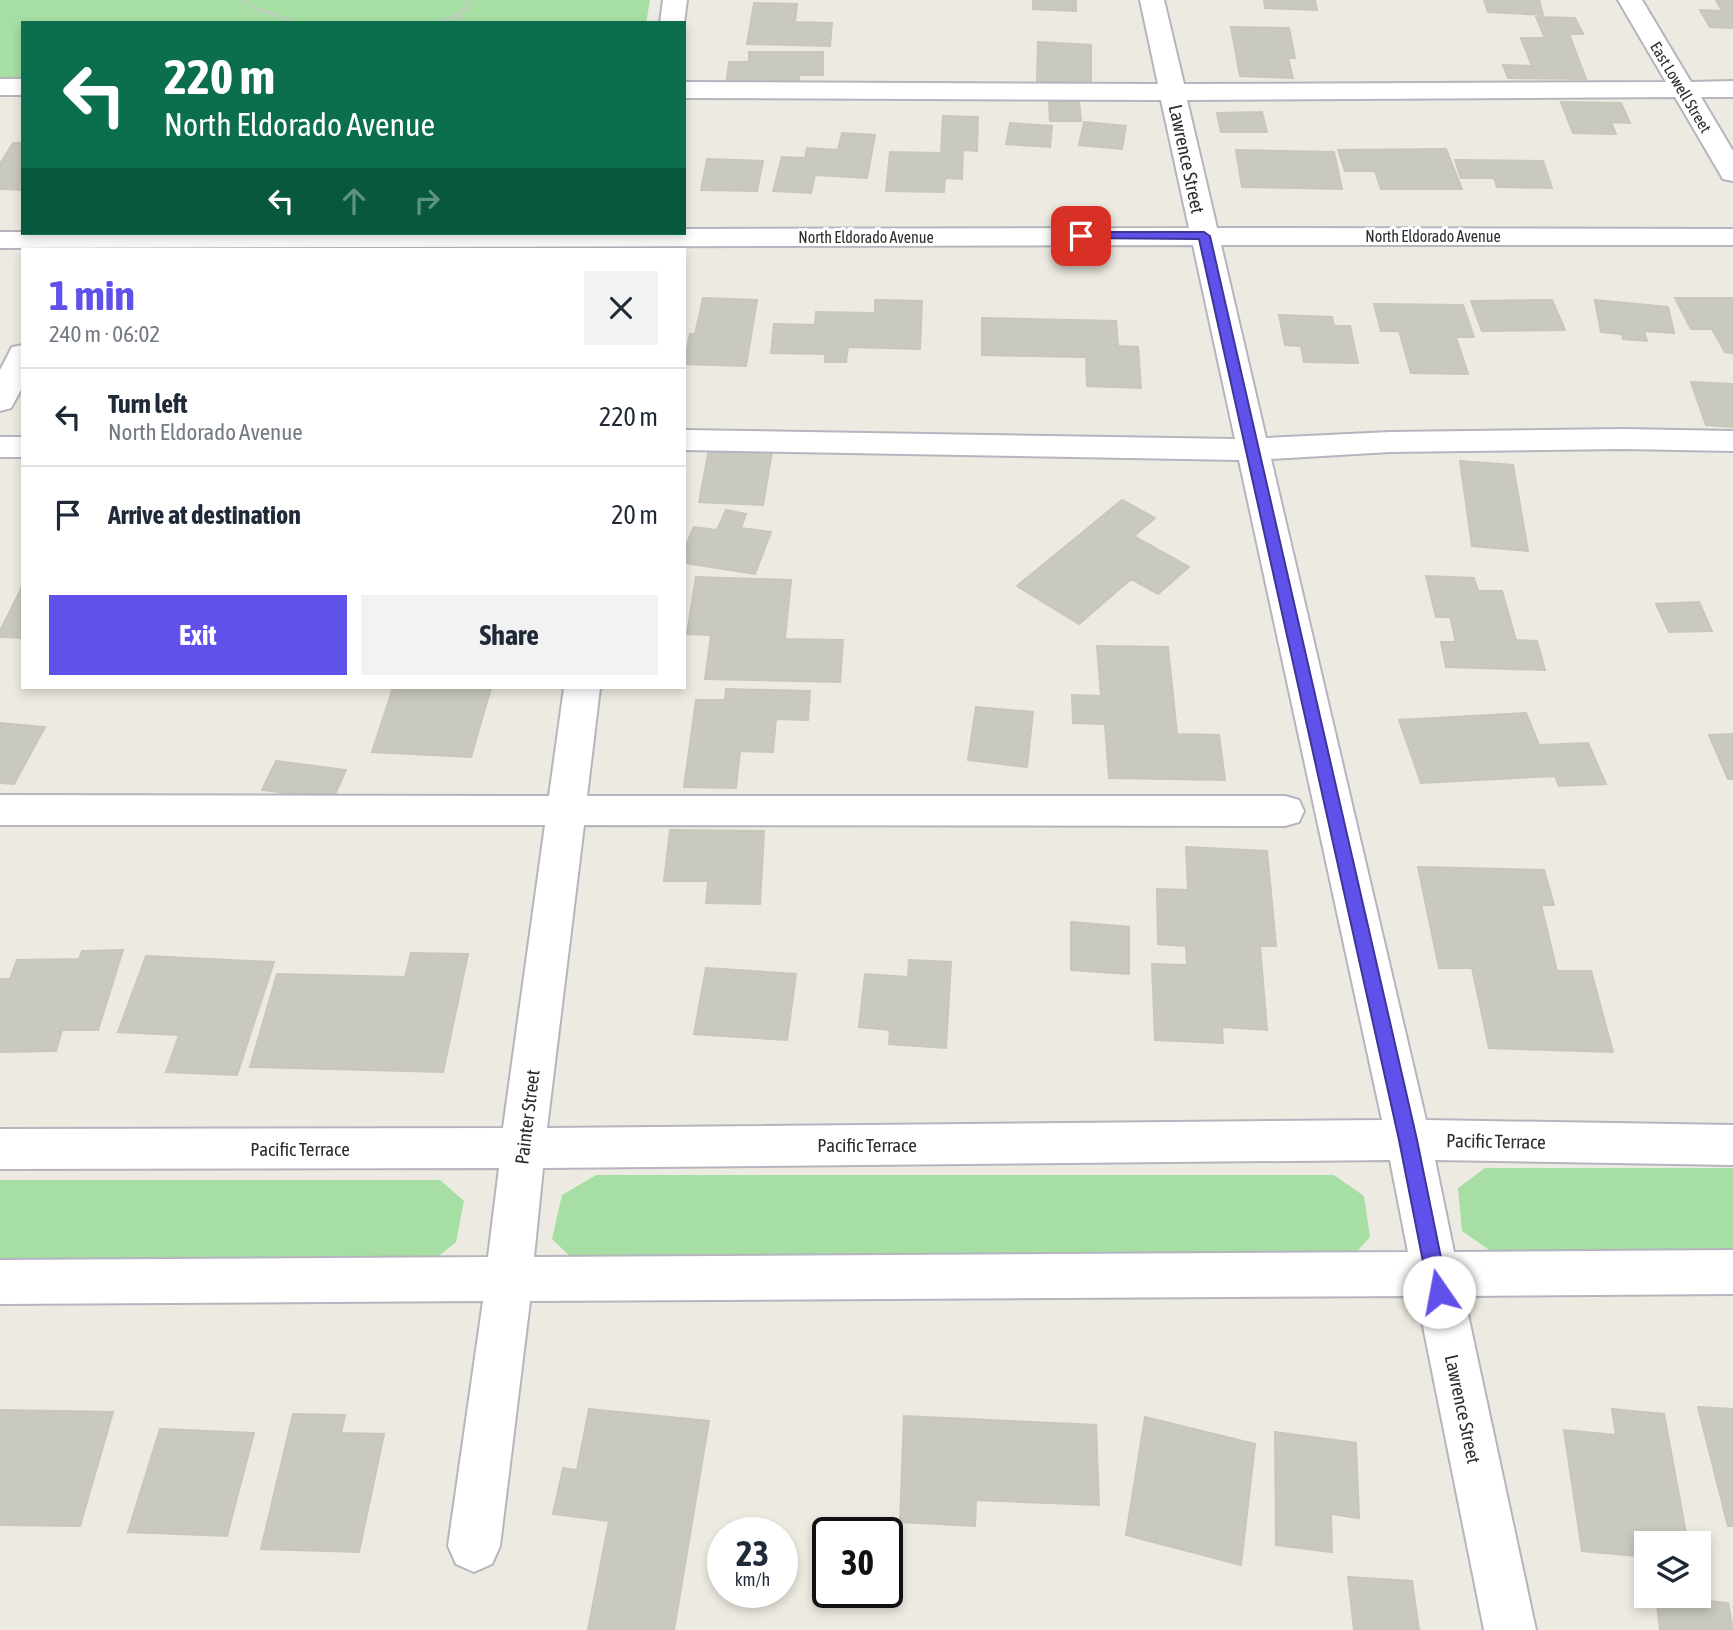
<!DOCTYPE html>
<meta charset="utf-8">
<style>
body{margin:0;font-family:"Asap Condensed",sans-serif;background:#f2f2f3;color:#1f2937;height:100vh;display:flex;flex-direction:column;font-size:26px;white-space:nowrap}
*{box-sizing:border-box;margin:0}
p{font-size:23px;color:#747a83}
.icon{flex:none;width:38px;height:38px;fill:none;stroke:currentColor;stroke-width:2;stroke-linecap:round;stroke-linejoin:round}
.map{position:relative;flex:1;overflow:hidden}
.panel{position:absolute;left:21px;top:248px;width:665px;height:441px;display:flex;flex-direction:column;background:#fff;border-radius:0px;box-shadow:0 4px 10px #0003}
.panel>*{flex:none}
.hud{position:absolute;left:21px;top:21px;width:665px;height:214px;border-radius:0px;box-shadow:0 4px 10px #0003;background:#0b6e4f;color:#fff;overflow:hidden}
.tools{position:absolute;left:1634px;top:1531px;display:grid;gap:14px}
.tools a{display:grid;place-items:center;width:77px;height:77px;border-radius:0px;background:#fff;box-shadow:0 4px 10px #0003;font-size:35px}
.speed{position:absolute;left:707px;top:1517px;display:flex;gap:14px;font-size:35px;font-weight:700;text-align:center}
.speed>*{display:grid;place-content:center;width:91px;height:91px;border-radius:50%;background:#fff;box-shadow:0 4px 10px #0003;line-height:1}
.speed small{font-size:18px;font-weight:400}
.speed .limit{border:4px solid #111;border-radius:10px;background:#fff;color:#111}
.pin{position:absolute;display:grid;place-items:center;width:60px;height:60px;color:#fff;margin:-30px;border-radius:14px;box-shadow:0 4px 10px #0006}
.me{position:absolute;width:77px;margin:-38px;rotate:348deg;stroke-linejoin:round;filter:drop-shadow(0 0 5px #0008)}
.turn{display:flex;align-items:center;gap:24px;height:147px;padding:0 28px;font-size:32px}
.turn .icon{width:91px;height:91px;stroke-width:2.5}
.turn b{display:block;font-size:49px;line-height:60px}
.lanes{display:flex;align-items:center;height:66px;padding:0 28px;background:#0003;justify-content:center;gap:35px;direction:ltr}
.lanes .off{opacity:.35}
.round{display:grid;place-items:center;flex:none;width:74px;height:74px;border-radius:0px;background:#f2f2f3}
.headline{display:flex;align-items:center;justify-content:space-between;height:119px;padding:0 28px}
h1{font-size:42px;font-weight:700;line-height:52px;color:#6051ea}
.action{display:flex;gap:14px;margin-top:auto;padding:14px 28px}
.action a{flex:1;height:80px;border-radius:0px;background:#6051ea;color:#fff;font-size:28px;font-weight:700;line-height:80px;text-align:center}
.action a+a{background:#f2f2f3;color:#1f2937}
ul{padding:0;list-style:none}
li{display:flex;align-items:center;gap:21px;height:98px;padding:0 28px;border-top:2px solid #e0e1e3}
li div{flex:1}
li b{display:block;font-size:26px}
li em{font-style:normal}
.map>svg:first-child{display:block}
.green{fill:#a6dea3}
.building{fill:#c9c9bf;stroke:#c8c7ba;stroke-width:2}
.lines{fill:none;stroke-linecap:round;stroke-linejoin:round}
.minor-casing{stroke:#b5b4bf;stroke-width:4}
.path{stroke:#c8c8c8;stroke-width:3.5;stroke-dasharray:3.5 2.5;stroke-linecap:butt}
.minor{fill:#fff;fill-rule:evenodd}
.route{fill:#6051ea;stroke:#3e3598;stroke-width:2}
.labels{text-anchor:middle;stroke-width:6;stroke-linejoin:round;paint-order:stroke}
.far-street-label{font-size:16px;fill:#2d2d2d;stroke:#fff}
.street-label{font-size:19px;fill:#2d2d2d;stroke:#fff}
</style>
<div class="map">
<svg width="1733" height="1630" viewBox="0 0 1733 1630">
<rect width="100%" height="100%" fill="#edebe1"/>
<path class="green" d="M0 0H650L646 23H23V81H0Z
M1485 1168H1733V1254H1495L1462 1231 1458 1188Z
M596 1175H1334L1364 1196 1370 1237 1348 1261 577 1263 552 1239 562 1195Z
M0 1180H440L464 1201 456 1242 425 1267H0Z"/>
<path class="building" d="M1033 0H1076V11L1033 9Z
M1264 0H1315L1317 10 1265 8Z
M1484 0H1539L1543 15 1488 12Z
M1716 0H1733V28L1710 27 1700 10 1722 11Z
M754 3 797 4 795 22 832 23 830 46 747 44Z
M1536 17 1575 18 1583 34H1569L1586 79 1508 78 1503 65 1532 66 1521 38H1545Z
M1231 27 1289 28 1295 58H1288L1293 78 1240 76Z
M1038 42 1091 45V85L1037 82Z
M749 52H823V75H799L798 86H726L729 62H749Z
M1049 102H1079L1081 121H1050Z
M1561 102 1621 103 1630 123 1611 122 1616 134 1573 133Z
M1262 112 1267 132H1221L1217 113Z
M943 116 978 117 977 151 963 150 962 179 945 178 944 192 886 191 890 152 941 153Z
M1084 122 1126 126 1122 149 1079 145Z
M1010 123 1052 126 1050 147 1006 144Z
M842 133 875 135 867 178 815 175 811 193 773 191 782 157 805 158 807 148 838 150Z
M13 143H23V190L0 189V164Z
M1446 149 1462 189H1381L1375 171H1345L1338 150Z
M1236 150 1334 152 1342 189 1242 187Z
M707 159 763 161 757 191 701 190Z
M1455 160 1543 161 1552 188 1497 187 1494 178H1461Z
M703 298 757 300 746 366 684 364 690 334H695Z
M1675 298H1733V353L1725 352 1712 329H1691Z
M875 300 922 301 920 349 848 347 846 362H825V354L771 353 774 324 815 325 816 312 875 313Z
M1552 300 1565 330 1482 331 1471 301Z
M1595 300 1668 307 1674 333 1644 331 1647 341 1623 339 1622 334 1601 332Z
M1374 304 1463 305 1474 337H1456L1468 374 1411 373 1399 331H1381Z
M1279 315 1332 317 1334 326H1350L1358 363 1304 362 1301 346 1285 345Z
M982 318 1116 321 1118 346 1138 347 1141 388 1087 386 1086 357 982 355Z
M1691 382 1733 384V427L1706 425Z
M709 449 772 452 763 505 699 502Z
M1460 461 1513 465 1528 551 1472 546Z
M1122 500 1155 518 1134 536 1189 567 1158 594 1131 579 1079 624 1017 586Z
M726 510 746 514 741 528 771 532 755 574 684 563V550L694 527 717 530Z
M1426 576 1474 578 1478 591H1502L1516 640 1537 641 1545 670 1446 667 1441 642H1456L1450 617H1436Z
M696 577 791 580 785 639 843 640 840 682 705 679 711 635 687 634Z
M22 587 23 638 0 637V631Z
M1699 602 1712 631 1669 632 1656 604Z
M1097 646 1168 647 1177 734 1219 735 1225 780 1109 778 1105 724 1073 723 1072 695 1101 696Z
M393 688H491L471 757 372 752Z
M726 689 810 691 808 720 776 719 773 752 740 751 736 788 684 787 696 700H725Z
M976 707 1033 712 1027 767 968 760Z
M1526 713 1539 745 1588 743 1606 784 1559 786 1555 776 1421 783 1399 720Z
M0 723 45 727 14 784 0 783Z
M1733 734V779H1728L1709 735Z
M276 761 346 770 333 799 262 790Z
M670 830 764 831 760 904 706 903 708 881H664Z
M1186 847 1267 851 1276 946H1260L1267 1030 1222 1027 1223 1043 1155 1040 1152 964 1187 965 1186 946 1158 944 1157 889 1188 890Z
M1418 867 1544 870 1554 905H1541L1557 971H1591L1613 1052 1489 1048 1472 968H1439Z
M1071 922 1129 927V974L1071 970Z
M123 950 98 1030H62L56 1051 0 1052V979H10L17 960 79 959 82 951Z
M411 953 468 954 443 1072 250 1067 277 974 405 977Z
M146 956 274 962 237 1075 166 1072 179 1035 118 1032Z
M909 960 951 962 946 1048 889 1044 890 1030 859 1027 865 974 908 977Z
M706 968 796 974 787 1040 694 1034Z
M1698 1407 1733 1409V1526H1728Z
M589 1409 709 1421 674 1630H588L609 1521 553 1514 563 1468 577 1470Z
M1612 1409 1664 1414 1688 1544H1647V1557L1582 1551 1564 1430 1616 1435Z
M1 1410 113 1412 80 1526 0 1525Z
M293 1414 345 1415 341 1433 384 1434 359 1552 261 1549Z
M904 1416 1096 1425 1099 1505 976 1500 975 1526 900 1522Z
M1145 1417 1255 1444 1241 1565 1126 1535Z
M160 1429 254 1433 227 1536 128 1532Z
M1275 1432 1356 1443 1359 1518 1331 1514 1332 1552 1276 1545Z
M1348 1577 1412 1581 1419 1630H1354Z
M1656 1596 1728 1603 1733 1630H1660Z"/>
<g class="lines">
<g class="minor-casing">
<path id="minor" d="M663 0H687L684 23H660Z
M1140 0H1164L1184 84 1666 82 1618 0H1642L1691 82 1733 81V97H1701L1733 151V181L1723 179 1675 97 1187 100 1217 228 1733 229V245H1221L1266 438 1390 432 1623 429 1733 431V451L1623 449 1390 452 1271 459 1426 1120 1733 1125V1165L1435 1160 1454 1252 1733 1250V1294L1464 1296 1536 1630H1484L1417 1296 530 1301 500 1546 492 1564 474 1572 456 1564 448 1546 483 1301 0 1304V1260L488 1257 499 1168 0 1169V1129L503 1128 545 825H0V795L549 796 564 688H600L587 796H1285L1299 800 1304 811 1299 822 1285 826 584 825 547 1128 1382 1120 1239 460 684 450V430L1235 439 1193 245 0 248V232L684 233V229L1189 228 1161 100 684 98V82L1158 84ZM1390 1160 1408 1252 534 1257 543 1168Z
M0 79H23V95H0Z
M23 345V386L11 408 0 411V370L12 347Z
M0 437H23V457H0Z"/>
</g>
<path class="path" d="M243 0 253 7 296 23
M459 15 461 23
M437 23 459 15 471 0"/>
<use href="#minor" class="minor"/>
</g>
<path class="route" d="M1081 232H1204L1210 236 1417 1140 1448 1292 1446 1298 1439 1301 1432 1298 1429 1292 1399 1140 1199 239 1077 238V233Z"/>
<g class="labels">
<g class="far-street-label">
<text transform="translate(1681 87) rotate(59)" y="6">East Lowell Street</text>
<text x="1433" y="242">North Eldorado Avenue</text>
<text x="866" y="243">North Eldorado Avenue</text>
</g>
<g class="street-label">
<text transform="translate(1187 159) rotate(78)" y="7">Lawrence Street</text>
<text transform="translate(527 1117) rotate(-83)" y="7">Painter Street</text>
<text transform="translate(1496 1141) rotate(1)" y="7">Pacific Terrace</text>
<text x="867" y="1152">Pacific Terrace</text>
<text x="300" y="1156">Pacific Terrace</text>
<text transform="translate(1463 1409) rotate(78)" y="7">Lawrence Street</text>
</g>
</g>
</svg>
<div class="tools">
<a><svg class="icon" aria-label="layers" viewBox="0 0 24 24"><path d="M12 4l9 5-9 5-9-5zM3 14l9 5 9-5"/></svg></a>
</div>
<div class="speed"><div>23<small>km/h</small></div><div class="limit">30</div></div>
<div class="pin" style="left:1081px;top:236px;background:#d93025"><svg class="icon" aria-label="arrive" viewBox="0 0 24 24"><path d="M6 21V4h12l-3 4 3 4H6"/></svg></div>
<svg class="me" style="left:1439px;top:1292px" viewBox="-20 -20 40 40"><circle r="19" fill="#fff"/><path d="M0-13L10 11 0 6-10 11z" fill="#6051ea"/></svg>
<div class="hud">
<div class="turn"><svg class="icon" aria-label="left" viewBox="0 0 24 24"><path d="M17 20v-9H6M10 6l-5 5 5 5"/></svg><div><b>220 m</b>North Eldorado Avenue</div></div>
<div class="lanes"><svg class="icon" aria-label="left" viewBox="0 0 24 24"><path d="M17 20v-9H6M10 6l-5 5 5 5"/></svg><svg class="icon off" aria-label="ahead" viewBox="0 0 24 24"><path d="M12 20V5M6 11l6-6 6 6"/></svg><svg class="icon off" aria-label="right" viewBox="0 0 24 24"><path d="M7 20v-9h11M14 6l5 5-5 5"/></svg></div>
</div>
<section class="panel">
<div class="headline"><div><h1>1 min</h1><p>240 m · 06:02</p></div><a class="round"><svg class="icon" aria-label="close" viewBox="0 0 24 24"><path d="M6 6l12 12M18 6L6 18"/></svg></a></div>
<ul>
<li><svg class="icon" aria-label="left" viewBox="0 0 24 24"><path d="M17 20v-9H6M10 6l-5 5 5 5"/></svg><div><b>Turn left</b><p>North Eldorado Avenue</p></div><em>220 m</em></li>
<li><svg class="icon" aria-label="arrive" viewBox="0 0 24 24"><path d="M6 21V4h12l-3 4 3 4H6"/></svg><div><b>Arrive at destination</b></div><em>20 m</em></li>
</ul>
<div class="action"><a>Exit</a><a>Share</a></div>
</section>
</div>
